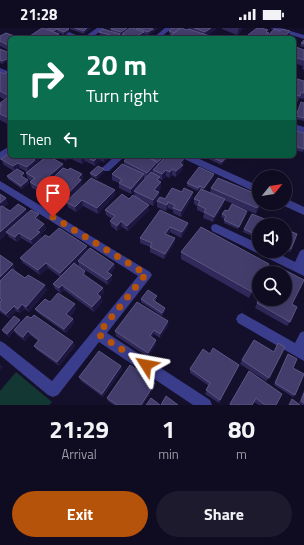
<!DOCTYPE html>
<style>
body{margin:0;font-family:"Titillium Web",sans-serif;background:#1d1a2e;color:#f1f3f6;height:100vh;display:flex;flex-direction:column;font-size:15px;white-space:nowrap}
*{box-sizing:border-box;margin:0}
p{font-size:13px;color:#9b9ba5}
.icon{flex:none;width:22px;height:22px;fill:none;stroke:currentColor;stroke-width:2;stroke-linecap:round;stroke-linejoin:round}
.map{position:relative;height:377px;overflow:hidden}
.drawer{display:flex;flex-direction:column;background:#0f0c21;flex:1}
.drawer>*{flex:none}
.top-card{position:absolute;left:8px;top:8px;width:288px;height:122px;border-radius:6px;box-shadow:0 4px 16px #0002,0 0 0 1px #2f2c3f;background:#0b6e4f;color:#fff;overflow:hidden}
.needle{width:26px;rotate:60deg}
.fabs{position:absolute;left:252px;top:142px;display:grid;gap:8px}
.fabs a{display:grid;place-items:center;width:40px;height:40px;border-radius:50%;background:#0f0c21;box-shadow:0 4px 16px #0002,0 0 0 1px #2f2c3f;font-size:20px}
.pin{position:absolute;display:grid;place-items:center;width:34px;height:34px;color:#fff;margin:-41px -17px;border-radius:50% 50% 50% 0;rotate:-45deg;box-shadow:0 0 4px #0007}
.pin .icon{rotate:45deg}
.me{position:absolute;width:44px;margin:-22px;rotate:304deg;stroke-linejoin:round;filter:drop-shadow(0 0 3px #0008)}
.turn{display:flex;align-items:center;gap:14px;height:84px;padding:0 12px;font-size:18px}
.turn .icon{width:52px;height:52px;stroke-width:2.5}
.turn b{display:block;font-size:28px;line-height:34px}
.then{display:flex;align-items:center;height:38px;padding:0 12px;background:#0003;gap:8px;font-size:15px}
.eta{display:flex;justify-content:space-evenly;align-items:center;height:68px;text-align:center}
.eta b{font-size:24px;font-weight:700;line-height:28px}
.cta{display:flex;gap:8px;margin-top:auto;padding:8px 12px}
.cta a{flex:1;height:46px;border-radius:24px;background:#b45309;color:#fff;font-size:16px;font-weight:700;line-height:46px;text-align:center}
.cta a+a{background:#1d1a2e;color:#f1f3f6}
.status{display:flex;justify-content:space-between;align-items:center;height:28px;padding:0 20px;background:#0f0c21;direction:ltr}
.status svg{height:11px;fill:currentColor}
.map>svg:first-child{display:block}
.green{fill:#133733}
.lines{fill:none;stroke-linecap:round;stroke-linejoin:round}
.street{fill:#3a3c8c;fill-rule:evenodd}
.wall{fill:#30295a}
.shaded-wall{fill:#1d1740}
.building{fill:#433d6c;stroke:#5b5683}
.route{stroke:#b45309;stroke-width:7;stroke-dasharray:0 12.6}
</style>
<div class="status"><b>21:28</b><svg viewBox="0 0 49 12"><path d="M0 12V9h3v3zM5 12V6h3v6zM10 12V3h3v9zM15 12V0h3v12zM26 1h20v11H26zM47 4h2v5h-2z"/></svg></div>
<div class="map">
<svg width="304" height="377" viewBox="0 0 304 377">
<rect width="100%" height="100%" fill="#14102c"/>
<path class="green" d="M16 344 52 374 49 377H0V363Z"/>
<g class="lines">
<path class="street" d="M97 0H104C95 10 77 15 66 6L69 4 83 10Z
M165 0H172L160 10H153Z
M270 0H280L304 7V11Z
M0 40 10 44V49L0 45Z
M294 96 304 99V105L294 102Z
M10 118V126L0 132V124Z
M115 128H125L109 143H103L101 141 103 139Z
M181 128H193L259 158V166L182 130Z
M0 153 150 244 152 247 150 250 107 305 210 372 212 377H193L99 314 58 367 53 369 48 367 0 327V313L4 315 52 353 138 248 0 161Z
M285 170 304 179V187L282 177 281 175H285Z
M216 196 259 216V223H273L295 234 300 223 304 221V248L212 203 211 200 212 197Z
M242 285 295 315 300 305 304 303V333L238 295 236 291 238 287Z"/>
</g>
<path class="wall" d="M46 0H69H68L69 1V4L64 7 57 4 56 5 59 6 60 10H31L30 8 46 1Z
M70 0H91L84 6 70 1Z
M109 0H128V1L130 0H158L154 3H153V4L148 7 144 6V7L138 10H125L122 9V6L121 7H120V9L119 10H107V9L100 7 99 4 111 3V2Z
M189 0H216L215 2 208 7 216 10H168V9L171 7 169 6V3L180 1 187 2 189 1Z
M222 0H243L241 2 240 5 237 7 222 1Z
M267 5 269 7 288 9 287 10H248V7Z
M0 8 10 10V23L0 18Z
M304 12V19L300 18 301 15Z
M294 20 304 22V42L302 41 303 38 294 35Z
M0 21 3 36 0 35Z
M0 44 4 46H10V97H9L0 92V75L5 72 0 69Z
M294 50 304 53V71L299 70 298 74 294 73Z
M301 74 304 75V93L295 91Z
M294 107 304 121 303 124 294 122Z
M10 128H37L39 133 36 135V137L64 140 68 142 82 146 83 151 82 153V157L74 166 115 162V167L98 186 83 178 76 184 68 179 66 174 60 181 52 177 51 172 55 168 51 166 48 156 39 164 32 160 30 154 32 153 28 151 26 145 27 144 20 140 18 142 25 148 24 149 28 152 29 155 22 161 8 151 7 148 14 143 4 137 1 131Z
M56 128H72L66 133Z
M72 128H111L104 134 101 133 95 138 85 133 82 136 73 132Z
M202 128H228V130L221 137Z
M124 133 184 135 183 137 182 142 176 149 172 147 169 150 166 148 162 152 160 151 161 160 158 163 159 170 165 171 192 169 181 189 173 185V182L168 180 166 183 157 179V173L159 170 153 178 137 169 149 177V182L128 203 122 199 117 203 111 198 110 193 112 191 106 187 105 182 135 168 134 163 131 166 119 160V155L112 152V146L124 137Z
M104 144 97 151 91 148 90 145Z
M214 146V149L203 162 210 165 211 160 259 175H262L256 186 224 172 223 177 213 194 203 190 204 185 197 182V178L194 176V171L201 161H199L197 163 187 158V155Z
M0 166 8 175 4 179 10 183 28 185 40 192 39 193 44 196 46 201 40 207 41 210 33 217 21 210 17 214 9 209 7 205 0 212Z
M160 182 188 195 187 200 181 210 170 204 168 207 175 210 174 216 164 231 150 224V219L140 215V210Z
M228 183H247V186L238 201 224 195 225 191 221 189 222 186Z
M267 192 265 197H259V211L243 204 244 201Z
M285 201 297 206 290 224 285 222Z
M49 209 88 223 75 236 86 248 103 260 104 265 100 268 101 269 102 274 94 284 64 262 61 265 55 261 53 256 60 249 48 240 40 247 23 235 20 230Z
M181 224 269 236 264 245H259V254L249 270 181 231Z
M0 227 13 236 15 241 14 243 25 250 47 262 29 284 25 281 20 285 16 283 9 290 0 284V274L1 273H0Z
M78 233 114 236 115 240 110 246 112 252 108 257 79 238Z
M157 270 155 273 165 280V283L162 288 141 274V271Z
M50 274 76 281 70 289 73 291 74 295 66 305 38 285 35 281Z
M257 275 292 276 290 294 287 298 255 280Z
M21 294 73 314 75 318 59 338 37 322 34 318 38 313 30 307 25 313 17 307 14 303 9 309 3 304 2 302Z
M168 298 160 310 154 306 152 309 156 312V316L148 329 116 308 115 303Z
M273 324 269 350 266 353 240 336 242 332Z
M210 326 239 337 219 375 205 366 209 358 190 345V341Z
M288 326 293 340 295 367 293 369 274 357 287 328Z
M121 338 122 342 103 369 81 353 79 349Z
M249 343 276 377H259L254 374 252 377H229Z
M155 355V358L143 377H114L108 373 107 370Z
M304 362V377H302L299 375Z"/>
<path class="shaded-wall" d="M87 0H91L84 6V3Z
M127 0H128V2L121 7V4Z
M154 0H158L154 3Z
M211 0H216L215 2 204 10 205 4Z
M239 0H243L241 2 240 5 237 7Z
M57 1V4L54 6V3Z
M69 1V4L64 7V4Z
M153 1V4L148 7V4Z
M290 3 288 9 287 10H283Z
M144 4V7L138 10H133Z
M59 6 60 10H53Z
M120 6V9L119 10H115Z
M10 29V32L3 36V33Z
M9 88 10 90 9 97 7 89Z
M36 128H37L39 133 36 135 37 138 28 145 27 139 33 131Z
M65 128H72L66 133Z
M84 128 85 133 82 136 81 130Z
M99 128H100L101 133 95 138 94 133Z
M104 128H111L104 134 103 129Z
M164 128H166L158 137V134Z
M227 128H228V130L221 137 222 134Z
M185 129 184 135 183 137 182 142 176 149V143L180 135Z
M157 134V140L153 142 152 144 147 150V145Z
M18 135 20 140 15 144 13 138Z
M63 136 64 142 39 164 37 158Z
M104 141V144L97 151 96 148Z
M172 141V147L169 150 170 144Z
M166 142V148L162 152V146Z
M24 145 25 148 22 151 21 148Z
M82 146 83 151 82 153V157L60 181 58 176 78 150Z
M144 146V152L131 166V161Z
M214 146V149L203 163 204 160Z
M160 149V154L157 152Z
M28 152 29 155 22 161 21 158Z
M161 154V160L154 167V162Z
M115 162V167L98 186 97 180Z
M159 164V170L153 178V172Z
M193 164 192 169 181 189V183Z
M6 170 8 175 0 182V175Z
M225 171 223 177 213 194 214 189Z
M82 172 83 178 76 184 75 179Z
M168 174V180L166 183 167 177Z
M260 175H262L256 186 257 180Z
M149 177V182L128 203 127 198Z
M26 181 28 186 6 204 7 205 0 212V204Z
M247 183V186L238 201Z
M39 186 40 192 37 195 35 190Z
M121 193 122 199 117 203V198Z
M188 195 187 200 181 210 182 204Z
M44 196 46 201 40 207 41 210 33 217 31 212 37 203Z
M170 199V204L165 211V206Z
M19 205 21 210 17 214 15 209Z
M175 210 174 216 164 231 165 226Z
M87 218 88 223 61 250 60 245Z
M46 235 48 240 40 247 38 242Z
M13 236 15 241 0 257V249Z
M114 236 115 240 108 249 107 244Z
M85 243 86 248 83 246Z
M112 247V252L108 257 107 252Z
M259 252V254L249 270 252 264Z
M45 257 47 262 29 284 26 279Z
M62 257 64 262 61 265 59 260Z
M103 260 104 265 98 271 97 266Z
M101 269 102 274 94 284 92 279Z
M22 276 25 281 20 285 18 281Z
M75 276 76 281 68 291 66 286Z
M14 278 16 283 9 290 6 286Z
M165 280V283L162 288V285Z
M73 291 74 295 66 305 64 301Z
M20 292 21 294 9 309 7 306Z
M168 293V298L160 310V306Z
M154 302V306L150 312V308Z
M28 303 30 307 25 313 23 309Z
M156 312V316L148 329V325Z
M73 314 75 318 59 338 57 334Z
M0 336 3 339 0 342Z
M121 338 122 342 103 369 102 366Z
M155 355V358L143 377H141Z"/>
<path class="building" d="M42 0H43L59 6 53 10H32L34 9 30 8Z
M47 0H67L69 1 64 4 57 1 54 3Z
M75 0H87L84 3Z
M112 0H127L121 4 111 1Z
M130 0H132L144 4 133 10 122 6Z
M136 0H149L153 1 148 4Z
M172 0H180L174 5 169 3Z
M181 0 187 2 188 1 216 10H172L168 9Z
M194 0H211L205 4Z
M257 0H261L268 2 266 4 269 5 263 10H256L248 7Z
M103 1 120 6 115 10H107L110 7 99 4Z
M274 1 280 3 282 1 290 3 283 10H266Z
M6 5 20 10H10V18L0 13V8Z
M304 12V16L301 15Z
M296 19 304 22V32L294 29V20Z
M0 21 10 25V29L3 33 0 32Z
M0 44 4 46 7 44 10 46V68L0 63Z
M294 50 304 53V65L301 64 300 68 294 67Z
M10 68V88H9L7 89 0 86V78L2 77 0 76V75Z
M301 74 304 75V90L296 88Z
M294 75 296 76 294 81Z
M296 103 304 105V121L294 118V107H295Z
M10 125V128H36L33 131 35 132 27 139 18 135 13 138 1 131Z
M47 128H48L63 136 37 158 30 154 35 150 26 145Z
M76 128H83L81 130Z
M84 128H99L94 133Z
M129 128H145L157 134 147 145 124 133Z
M145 128H164L158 134Z
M166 128H182L185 129 180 135 183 137 176 143 172 141 170 144 166 142 162 146 153 142Z
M209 128H227L222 134Z
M122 136 144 146 131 161 119 155 122 152 112 146Z
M98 138 104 141 96 148 90 145Z
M199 139 214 146 204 160 199 158 198 160 187 155Z
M63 140 68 142 70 140 82 146 78 150 81 152 58 176 51 172 58 165 49 160 52 157 48 155Z
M17 141 24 145 21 148 28 152 21 158 7 148Z
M151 144 160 149 157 152 161 154 154 162 159 164 153 172 134 163Z
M91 150 115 162 97 180 82 172 75 179 66 174Z
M218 150 259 167V175H260L257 180 211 160Z
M172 160 182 164 184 160 193 164 181 183 173 180 175 177 168 174 167 177 157 173 160 169 165 171Z
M201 161 225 171 214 189 204 184 206 181 198 177 200 173 194 171Z
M0 166 6 170 0 175Z
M122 166 129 171 133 167 149 177 127 198 121 193 117 198 110 193 115 188 105 182Z
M18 176 26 181 0 204V179L2 178 10 183Z
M232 176 247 183 239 199 224 192 226 188 222 186 225 182 228 183Z
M31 182 39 186 35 190 44 196 37 203 40 204 31 212 19 205 15 209 6 204Z
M160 182 188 195 182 204 170 199 165 206 175 210 165 226 150 219 152 215 140 210Z
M252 186 267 192 264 197H259V208L244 201Z
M201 199 269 236 263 245H259V252L252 264 181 224Z
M59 200 87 218 60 245 46 235 38 242 20 230 45 207 49 209Z
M285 201 297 206 291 221 285 219Z
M90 220 114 236 107 244 112 247 107 252 78 233Z
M0 227 13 236 0 249Z
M74 235 85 243 83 246 103 260 97 266 101 269 92 279 62 257 59 260 53 256Z
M277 238 304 252 292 276 297 279 290 294 257 275 259 271H285V245H274Z
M12 241 25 250 28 247 45 257 26 279 22 276 18 281 14 278 6 286 0 281V274L2 272 0 270V253Z
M148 262 157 268 153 272 165 280 162 285 141 271Z
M58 265 75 276 66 286 73 291 64 301 35 281 45 271 50 274Z
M137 274 168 293 160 306 154 302 150 308 156 312 148 325 115 303Z
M34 287 73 314 57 334 34 318 39 312 28 303 23 309 14 302 27 288 31 290Z
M14 288 20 292 7 306 2 302Z
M254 312 274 324 278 315 285 319 269 350 242 332Z
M213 320 239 337 220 372 206 362 210 355 190 341 203 321 210 326Z
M99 323 121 338 102 366 79 349Z
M288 326 297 331 293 340 304 346 295 367 275 355Z
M130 337 155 355 141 377H117L107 370Z
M249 343 282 366 276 377H265L256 370 252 377H231L230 376Z
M304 365V375L301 373Z
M166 368 178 377H161Z
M151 370 160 377H146Z
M292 371 300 377H289Z"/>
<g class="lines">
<path class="route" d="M53 189 146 246 98 306 146 337"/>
</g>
</svg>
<div class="fabs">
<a><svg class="needle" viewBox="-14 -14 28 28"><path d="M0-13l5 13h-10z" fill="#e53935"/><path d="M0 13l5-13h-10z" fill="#9b9ba5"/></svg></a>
<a><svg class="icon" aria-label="sound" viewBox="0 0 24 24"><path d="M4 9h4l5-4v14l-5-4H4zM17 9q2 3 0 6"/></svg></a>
<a><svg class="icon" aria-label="search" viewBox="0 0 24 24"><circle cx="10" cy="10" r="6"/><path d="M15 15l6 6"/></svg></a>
</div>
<div class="pin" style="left:53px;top:189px;background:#d93025"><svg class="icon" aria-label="arrive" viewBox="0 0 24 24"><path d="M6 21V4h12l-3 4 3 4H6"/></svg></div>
<svg class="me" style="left:146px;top:337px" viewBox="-20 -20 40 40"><path d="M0-17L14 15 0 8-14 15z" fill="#b45309" stroke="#fff" stroke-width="4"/></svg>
<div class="top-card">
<div class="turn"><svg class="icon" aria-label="right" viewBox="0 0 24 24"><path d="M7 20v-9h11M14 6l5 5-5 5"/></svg><div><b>20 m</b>Turn right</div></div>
<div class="then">Then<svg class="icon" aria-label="left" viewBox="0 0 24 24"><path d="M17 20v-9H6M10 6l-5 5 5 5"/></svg></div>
</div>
</div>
<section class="drawer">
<div class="eta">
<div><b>21:29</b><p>Arrival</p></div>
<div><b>1</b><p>min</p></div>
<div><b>80</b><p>m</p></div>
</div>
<div class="cta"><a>Exit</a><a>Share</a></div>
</section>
